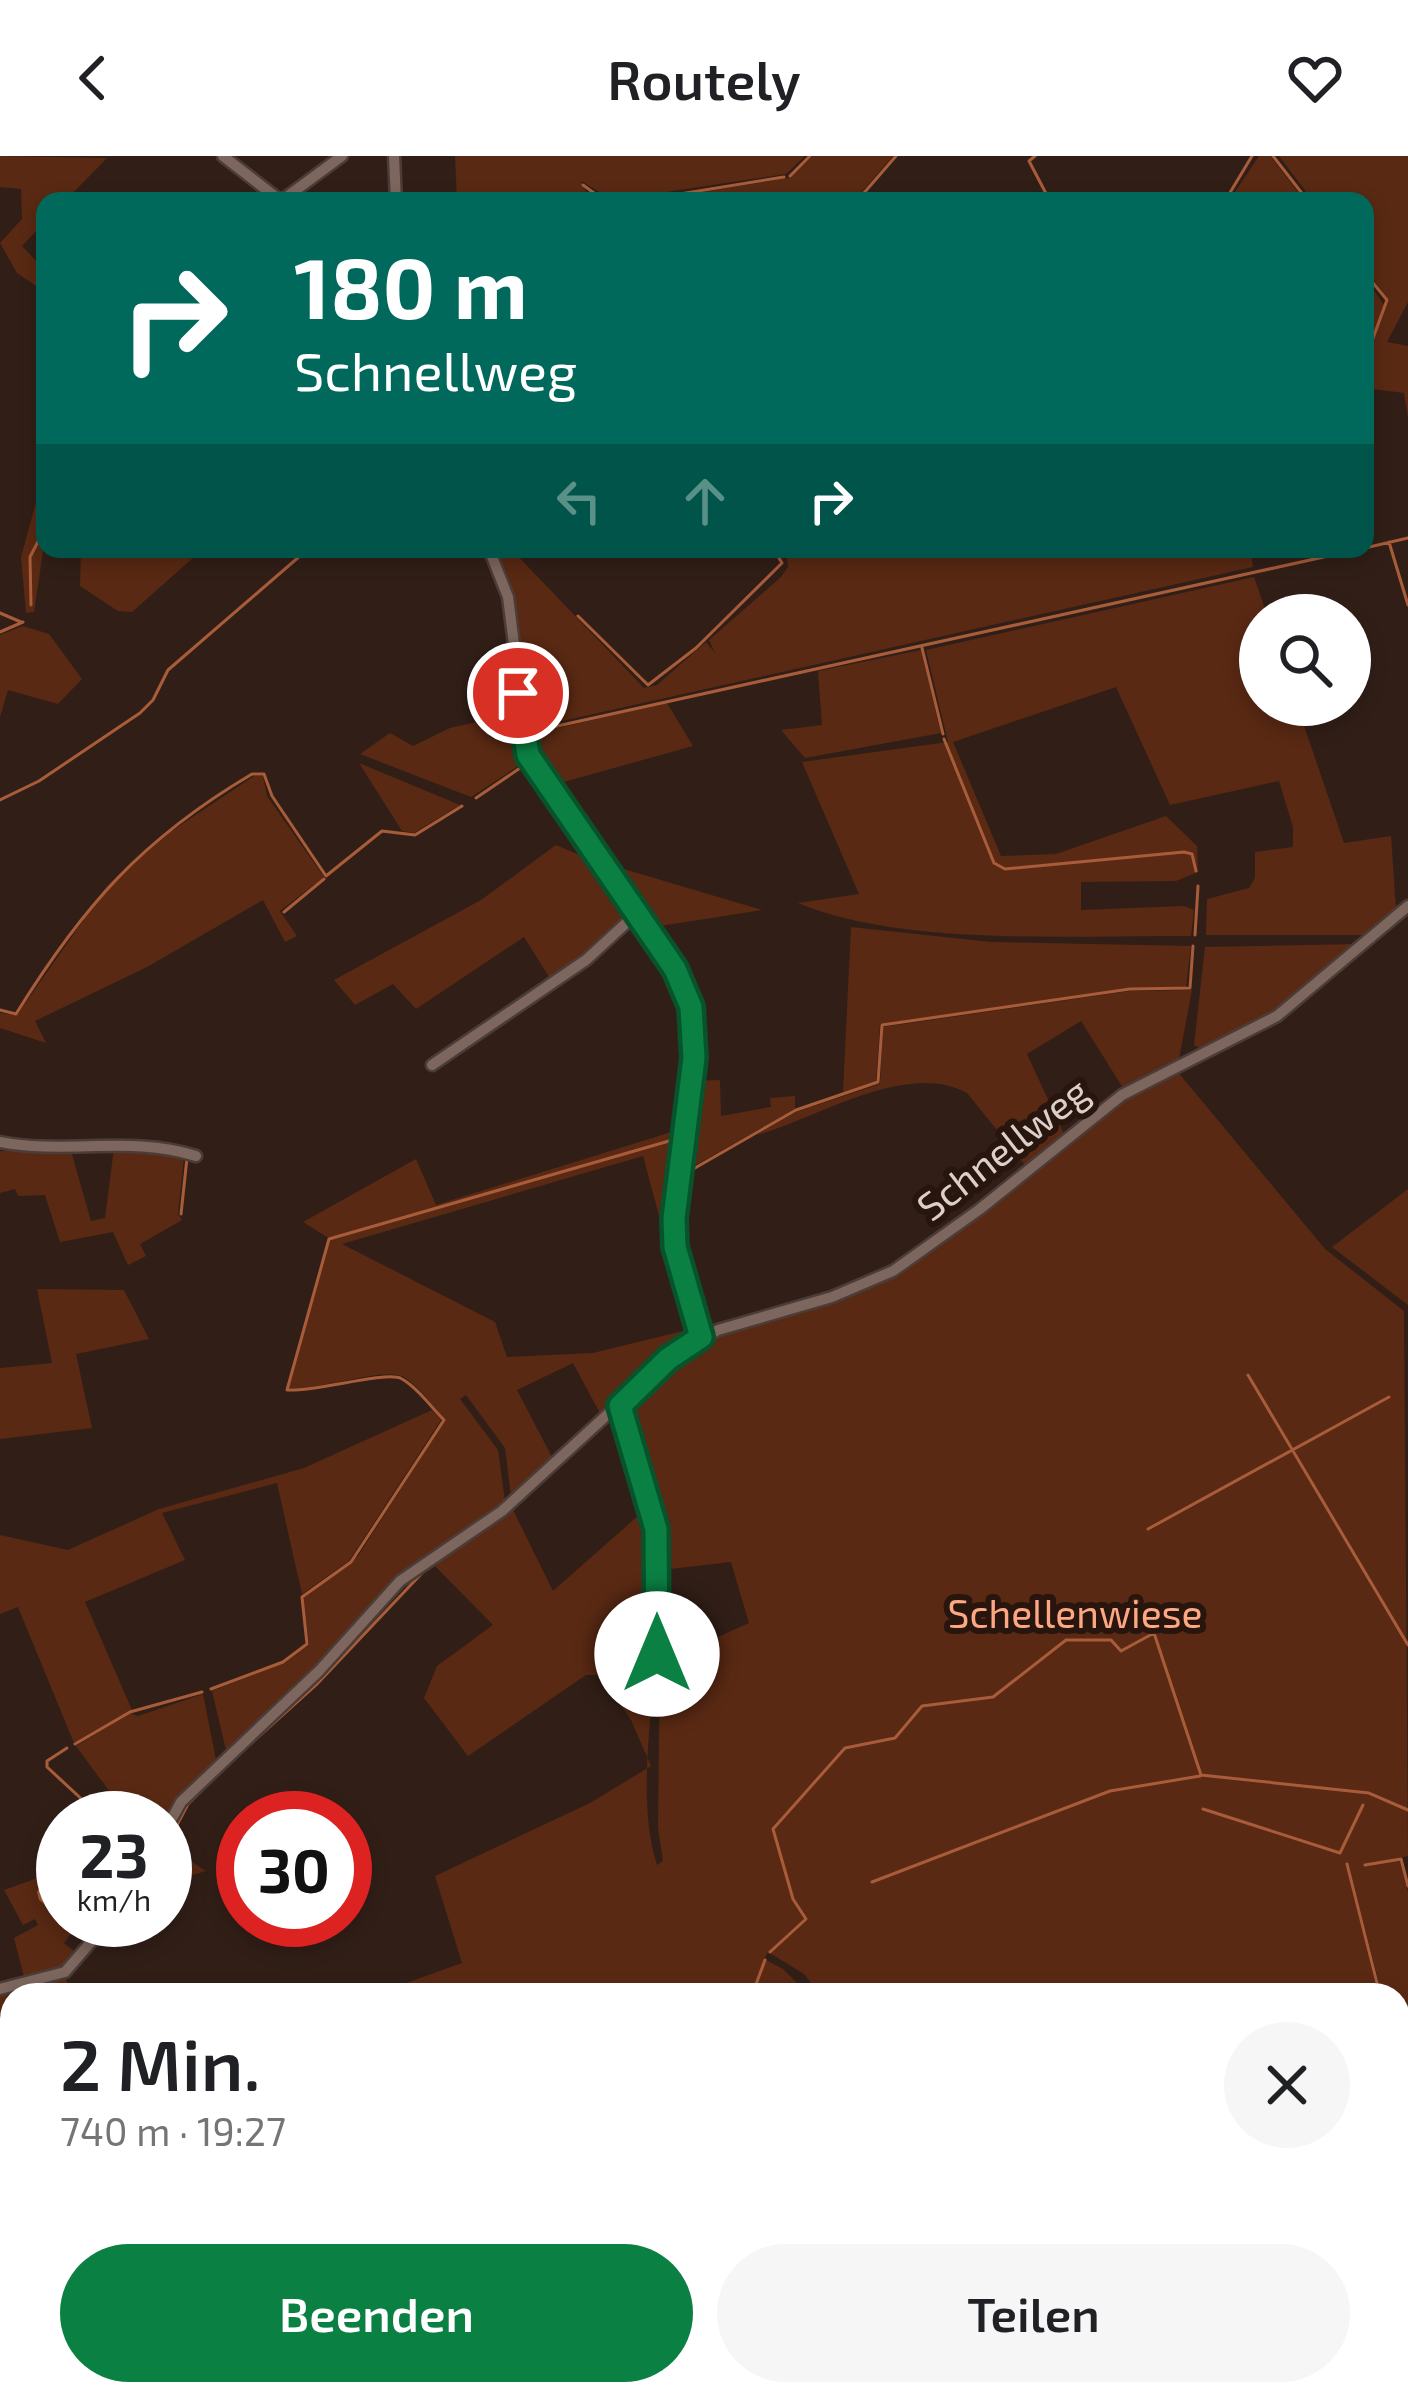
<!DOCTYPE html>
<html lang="de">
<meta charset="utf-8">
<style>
body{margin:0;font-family:"Exo 2",sans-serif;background:#f6f6f6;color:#202124;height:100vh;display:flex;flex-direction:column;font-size:45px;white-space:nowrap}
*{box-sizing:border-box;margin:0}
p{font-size:39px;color:#757577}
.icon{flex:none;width:66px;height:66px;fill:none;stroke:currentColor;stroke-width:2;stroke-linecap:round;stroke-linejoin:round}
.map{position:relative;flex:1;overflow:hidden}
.side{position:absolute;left:0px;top:1827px;width:1410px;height:423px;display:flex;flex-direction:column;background:#fff;border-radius:36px 36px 0 0;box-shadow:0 6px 18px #0003}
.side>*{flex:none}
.guide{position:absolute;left:36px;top:36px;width:1338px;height:366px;border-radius:24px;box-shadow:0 6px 18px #0003;background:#00695c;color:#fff;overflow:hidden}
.fabs{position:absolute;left:1239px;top:438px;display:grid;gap:24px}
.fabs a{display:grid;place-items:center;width:132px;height:132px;border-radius:50%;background:#fff;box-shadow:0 6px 18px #0003;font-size:60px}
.speed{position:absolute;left:36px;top:1635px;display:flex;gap:24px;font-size:60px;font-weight:700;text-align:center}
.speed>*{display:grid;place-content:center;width:156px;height:156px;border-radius:50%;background:#fff;box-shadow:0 6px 18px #0003;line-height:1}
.speed small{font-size:30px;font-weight:400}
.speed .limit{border:18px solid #d22;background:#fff;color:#111}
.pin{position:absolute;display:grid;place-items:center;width:102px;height:102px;color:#fff;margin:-51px;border:6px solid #fff;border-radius:50%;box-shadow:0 3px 12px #0007}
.me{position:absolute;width:132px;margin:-66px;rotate:0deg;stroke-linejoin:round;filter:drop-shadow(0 0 9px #0008)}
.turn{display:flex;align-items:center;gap:42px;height:252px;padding:0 60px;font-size:54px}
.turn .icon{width:156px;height:156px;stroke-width:2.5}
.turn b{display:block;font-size:84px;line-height:102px}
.lanes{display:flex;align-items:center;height:114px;padding:0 60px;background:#0003;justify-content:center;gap:60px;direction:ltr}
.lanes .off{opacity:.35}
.round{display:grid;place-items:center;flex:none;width:126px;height:126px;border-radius:63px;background:#f6f6f6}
.overview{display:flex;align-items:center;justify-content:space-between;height:204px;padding:0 60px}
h1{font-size:72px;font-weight:600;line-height:90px}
.primary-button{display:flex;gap:24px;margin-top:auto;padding:24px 60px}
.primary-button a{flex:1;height:138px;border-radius:72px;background:#0b8043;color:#fff;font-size:48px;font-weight:600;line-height:138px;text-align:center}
.primary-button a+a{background:#f6f6f6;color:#202124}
header{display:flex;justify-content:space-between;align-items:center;height:156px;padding:0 60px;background:#fff;font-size:54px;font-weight:600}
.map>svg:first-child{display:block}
.green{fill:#592913}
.water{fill:#a95c3a}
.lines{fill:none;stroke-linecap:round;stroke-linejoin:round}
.stream{stroke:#a95c3a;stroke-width:3}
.street-casing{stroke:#4b3c37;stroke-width:15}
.secondary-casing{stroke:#4b3c37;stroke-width:18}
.street{stroke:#7d665d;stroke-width:10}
.secondary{stroke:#7d665d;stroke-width:14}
.route-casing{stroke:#07532c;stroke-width:30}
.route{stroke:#0b8043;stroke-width:21}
.labels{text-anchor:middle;stroke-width:12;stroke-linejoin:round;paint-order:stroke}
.street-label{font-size:39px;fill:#dccfca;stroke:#27150e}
.park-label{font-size:39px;fill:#fea883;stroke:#27150e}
</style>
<header><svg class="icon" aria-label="back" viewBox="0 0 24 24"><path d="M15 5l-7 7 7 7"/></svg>Routely<svg class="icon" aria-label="heart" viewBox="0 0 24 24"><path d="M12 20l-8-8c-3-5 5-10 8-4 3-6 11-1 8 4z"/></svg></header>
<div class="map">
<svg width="1408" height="2248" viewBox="0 0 1408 2248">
<rect width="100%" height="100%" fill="#311f17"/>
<path class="green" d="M0 0 107 2 65 45H45V66L22 90 45 114V136L17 117 0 87 22 63 21 33 0 31Z
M455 0H805L786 18 613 44 581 25 590 45H457Z
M813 0H893L854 45H647L789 22Z
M1259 0H1270L1305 45H1229Z
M1279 0H1408V146L1387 186 1408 190V262L1404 237 1365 232V201L1374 172 1365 197V121L1384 149 1388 143 1365 112V45H1313Z
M45 314V382L34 456 26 457 21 401Z
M81 393H203L132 456 118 455 80 430Z
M494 393H511L644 532 657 529 706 486 715 497 709 484 781 421 788 411 786 393H1250L1253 411 526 573 515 455Z
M1254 421 1267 459H1260V549H1297L1344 687 1391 680 1396 753 1366 779H1206L1207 743 1249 732 1255 722V696L1293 691V671L1279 625 1170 649 1116 531 953 586 1001 700 1056 698 1166 660 1197 690 1198 716 1176 725 1081 726V754L1184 750 1194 754 1191 780C1075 779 904 791 798 747L859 738 802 606 948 586 926 494Z
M23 470 49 478 82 523 58 548 8 534 0 561V479Z
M921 494 941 577 805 602 781 574 822 569 818 515Z
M667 547 693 590 560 627 553 626 527 579Z
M515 557 526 605 471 641 360 598 390 577 413 590 450 572Z
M359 607 460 649 414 677 402 675Z
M254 620H263L267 640 324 721 280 755 297 780 285 786 263 744 147 811 35 865 46 887 0 872V857L17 859 108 729 161 682Z
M556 689 589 703 627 756 609 781 551 824 524 781 416 853 393 828 355 849 334 824 481 744Z
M607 708 762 754 654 771Z
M851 771 991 786 1191 790 1186 831 1130 832 880 868 876 926 843 936Z
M1359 788 1273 856 1201 893 1194 889 1205 791Z
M1192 834 1179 903 1123 932 1081 865 1027 898 1064 978 1026 1010 967 937C906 903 813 965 756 979L796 956 880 928 883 871 1130 835Z
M1177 915 1325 1093 1404 1155 1408 1700 1364 1709 1400 1704 1408 1736V1853L1398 1856V1839H1382L1349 1711 1378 1839H820L804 1818 768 1796 764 1803 783 1813 809 1839H373L462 1807 435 1720 590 1647 651 1610 631 1564 603 1523 654 1503C652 1569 637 1645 657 1709L663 1705 658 1672 660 1498 689 1494 749 1467 731 1406 661 1414 659 1373 629 1247C648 1229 667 1207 691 1193 753 1155 832 1156 896 1118 996 1058 1073 969 1177 915Z
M720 924 721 960 771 951 770 942 795 940V953L687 1014 698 925Z
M678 974 665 1082 643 1000 342 1088 495 1166 507 1201 593 1197 691 1173 601 1259 573 1207 517 1234 553 1303 511 1340 505 1292 466 1239 460 1243 498 1294 505 1345 398 1422 310 1517 226 1594 212 1535 286 1506 309 1489 303 1441 358 1400 445 1264C433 1250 420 1231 404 1221 385 1210 319 1235 289 1232L330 1083 303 1066 416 1003 436 1049Z
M114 992 184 1001 178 1058 182 1064 140 1088 146 1100 128 1109 113 1076 60 1086 45 1039 18 1040 15 1033 0 1037V995H71L91 1065 105 1062Z
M1408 1033V1149L1332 1091Z
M37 1133 124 1134 149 1183 76 1198 92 1272 0 1283V1212L52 1207Z
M432 1254 441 1264 349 1405 302 1438 277 1327 162 1357 185 1404 85 1446 132 1554 74 1587 18 1451 0 1458V1379L68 1394 159 1353 304 1312Z
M648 1351 654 1498 600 1519H586L468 1600 424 1542 437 1510 493 1469 432 1407 512 1352 553 1435Z
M203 1538 216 1604 178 1642 165 1665 129 1662 76 1590 130 1557 138 1560Z
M165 1687 201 1712 206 1715 165 1727Z
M63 1713 44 1724 37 1736 55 1756 63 1749V1764L78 1768 64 1787 78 1798 62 1811 24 1821 14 1782 38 1769 35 1763 23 1769 4 1734Z
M65 1820 71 1839H12V1929L0 1927V1838Z
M1398 2034H1408V2216H1398Z
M1408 2225V2248H1222L1219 2239 1398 2238V2229Z
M238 2238H498L504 2248H242Z
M502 2238H778L777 2248H508Z
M785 2238H950L943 2248H811Z
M956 2238H1208L1207 2248H950Z"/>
<path class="water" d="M63 1718V1749L56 1757 39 1744 37 1736 44 1724Z"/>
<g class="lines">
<path class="stream" d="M1035 0 1029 5 1050 45
M1273 0 1308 45
M790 20 810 0
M583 29 605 45
M637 45 784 21
M857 45 896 0
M1225 45 1252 0
M1365 117 1387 144 1365 204
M1389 386 1408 449
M1365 392 1408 382
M31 449 30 401 45 372
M0 457 21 466
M578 460 648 529 696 492 782 407 776 397
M0 476 23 466
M922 492 943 578
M530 576 1360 393
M944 583 994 707 1005 713 1184 696 1192 698 1196 715
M476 642 526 608
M0 644 39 625 140 557 153 544 168 514 308 393
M284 756 324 723
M1195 779 1198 730
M0 854 16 858C83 750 142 683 252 618H264L272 640 326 720 382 675 415 679 462 650
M688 1016 796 954 878 926 882 869 1130 833 1190 832 1193 790
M181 1058 187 1002
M1248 1219 1408 1489
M1148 1373 1389 1241
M211 1533 283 1506 307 1488 302 1441 351 1406 444 1264C431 1251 418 1232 402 1223 387 1214 318 1236 287 1234L329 1083 676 983
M75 1588 130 1556 202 1536
M67 1592 47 1605V1611L102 1662
M236 1601 316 1529 424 1415
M1203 1653 1340 1697 1363 1649
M168 1686 188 1648 229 1608
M1347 1708 1380 1839
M1365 1709 1401 1703 1408 1730
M872 1726 1110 1635 1200 1620
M770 1796 806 1763 793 1743 773 1673 845 1592 895 1582 922 1550 993 1541 1066 1484H1111L1121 1495 1154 1477 1201 1619 1369 1637 1408 1654
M743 1839 755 1831 765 1804
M1398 1860 1408 1858
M0 1930 12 1931
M1398 2032H1406
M1406 2224 1408 2223
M500 2238 505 2248
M782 2238 808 2248
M1218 2238 1220 2248
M1209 2248V2239"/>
<g class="street-casing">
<path id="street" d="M223 0 281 45
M394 0 396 45
M281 45 342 0
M489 393 508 441 528 599 675 813C713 895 677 977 673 1063 672 1102 690 1144 701 1181
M432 909 586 804 636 758
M0 986C66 999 131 979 196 1000
M620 1250 656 1373 657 1498
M165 1675 181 1646 319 1515 400 1425 502 1355 668 1203 718 1174 832 1141 893 1115 980 1053 1122 939 1277 860 1408 750
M0 1833 65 1816 110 1764"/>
</g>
<g class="secondary-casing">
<path id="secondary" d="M0 1982 12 2000
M225 2238 230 2248"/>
</g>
<use href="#street" class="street"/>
<use href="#secondary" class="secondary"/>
</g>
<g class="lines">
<g class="route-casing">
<path id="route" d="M518 537 528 599 675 813 691 851 694 902 674 1062 675 1091 701 1181 668 1203 620 1250 656 1373 657 1498"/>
</g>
<use href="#route" class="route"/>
</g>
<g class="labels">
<g class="street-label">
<text transform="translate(1003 993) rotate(-38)" y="14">Schnellweg</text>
</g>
<g class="park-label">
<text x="1075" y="1472">Schellenwiese</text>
</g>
</g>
</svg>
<div class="fabs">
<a><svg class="icon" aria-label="search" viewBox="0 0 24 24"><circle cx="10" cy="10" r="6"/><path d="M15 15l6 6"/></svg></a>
</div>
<div class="speed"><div>23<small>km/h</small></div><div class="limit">30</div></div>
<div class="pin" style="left:518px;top:537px;background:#d93025"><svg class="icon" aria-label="arrive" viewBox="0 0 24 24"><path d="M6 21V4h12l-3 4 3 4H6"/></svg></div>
<svg class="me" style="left:657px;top:1498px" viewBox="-20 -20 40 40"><circle r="19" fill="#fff"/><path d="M0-13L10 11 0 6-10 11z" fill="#0b8043"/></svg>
<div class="guide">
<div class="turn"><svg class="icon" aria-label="right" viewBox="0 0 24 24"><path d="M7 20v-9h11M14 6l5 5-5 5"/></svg><div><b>180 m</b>Schnellweg</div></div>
<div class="lanes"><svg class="icon off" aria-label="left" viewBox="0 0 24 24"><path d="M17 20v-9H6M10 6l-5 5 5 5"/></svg><svg class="icon off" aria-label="ahead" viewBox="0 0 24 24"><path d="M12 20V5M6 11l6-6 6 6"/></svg><svg class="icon" aria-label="right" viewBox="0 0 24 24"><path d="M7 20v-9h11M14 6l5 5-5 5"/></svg></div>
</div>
<section class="side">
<div class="overview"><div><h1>2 Min.</h1><p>740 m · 19:27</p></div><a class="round"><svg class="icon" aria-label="close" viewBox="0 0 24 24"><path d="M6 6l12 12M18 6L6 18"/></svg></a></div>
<div class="primary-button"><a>Beenden</a><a>Teilen</a></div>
</section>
</div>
